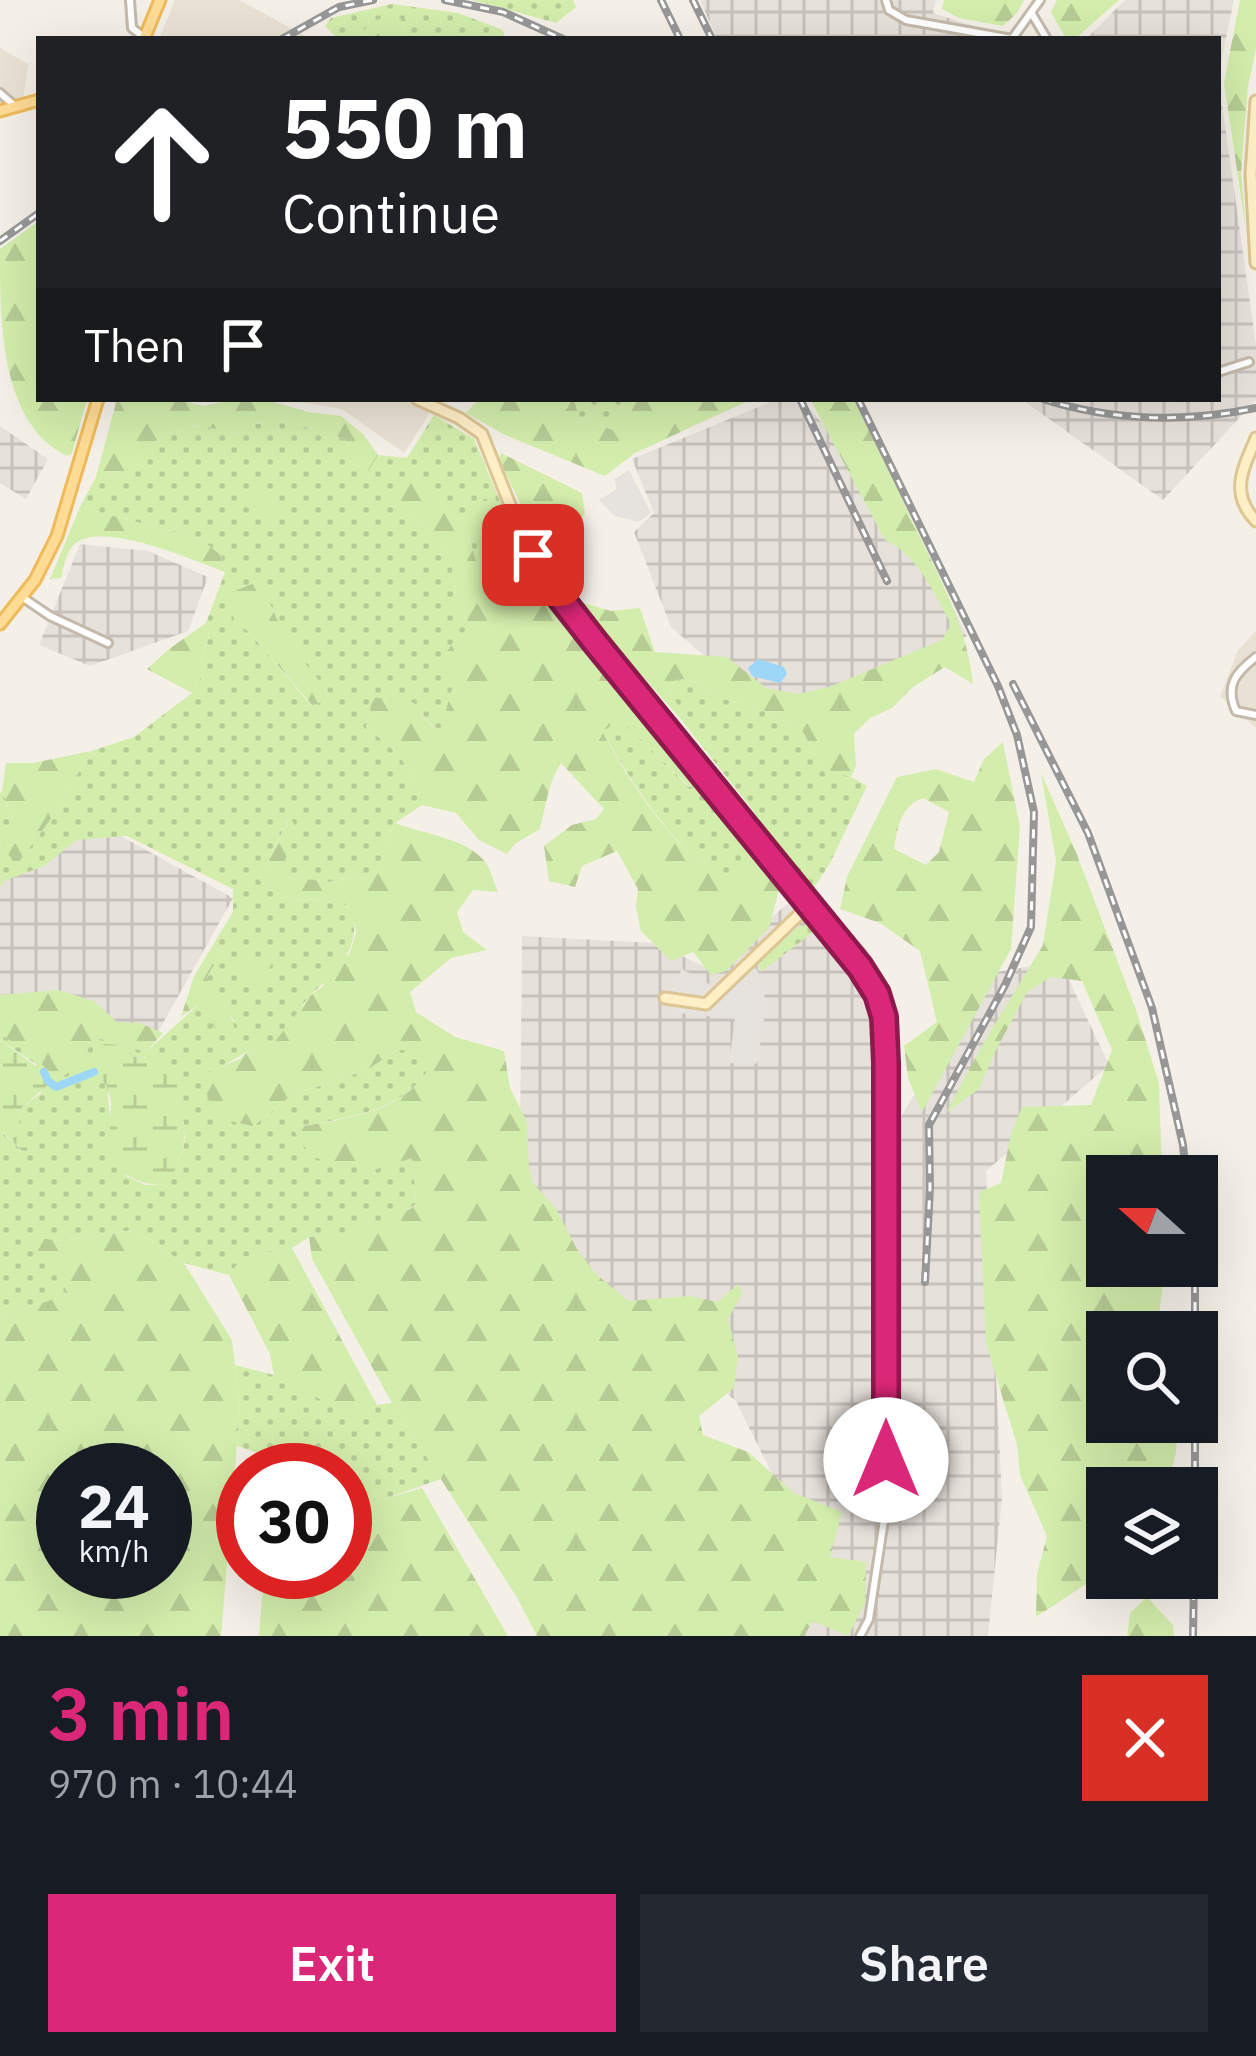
<!DOCTYPE html>
<meta charset="utf-8">
<style>
body{margin:0;font-family:"IBM Plex Sans",sans-serif;background:#242831;color:#f1f3f6;height:100vh;display:flex;flex-direction:column;font-size:45px;white-space:nowrap}
*{box-sizing:border-box;margin:0}
p{font-size:39px;color:#9ea1a6}
.icon{flex:none;width:66px;height:66px;fill:none;stroke:currentColor;stroke-width:2;stroke-linecap:round;stroke-linejoin:round}
.map{position:relative;height:1636px;overflow:hidden}
.panel{display:flex;flex-direction:column;background:#171b24;flex:1}
.panel>*{flex:none}
.hud{position:absolute;left:36px;top:36px;width:1185px;height:366px;border-radius:0px;box-shadow:0 12px 48px #0002;background:#202124;color:#fff;overflow:hidden}
.needle{width:78px;rotate:291deg}
.controls{position:absolute;left:1086px;top:1155px;display:grid;gap:24px}
.controls a{display:grid;place-items:center;width:132px;height:132px;border-radius:0px;background:#171b24;box-shadow:0 12px 48px #0002;font-size:60px}
.speed{position:absolute;left:36px;top:1443px;display:flex;gap:24px;font-size:60px;font-weight:700;text-align:center}
.speed>*{display:grid;place-content:center;width:156px;height:156px;border-radius:50%;background:#171b24;box-shadow:0 12px 48px #0002;line-height:1}
.speed small{font-size:30px;font-weight:400}
.speed .limit{border:18px solid #d22;background:#fff;color:#111}
.pin{position:absolute;display:grid;place-items:center;width:102px;height:102px;color:#fff;margin:-51px;border-radius:24px;box-shadow:0 6px 18px #0006}
.me{position:absolute;width:132px;margin:-66px;rotate:0deg;stroke-linejoin:round;filter:drop-shadow(0 0 9px #0008)}
.turn{display:flex;align-items:center;gap:42px;height:252px;padding:0 48px;font-size:54px}
.turn .icon{width:156px;height:156px;stroke-width:2.5}
.turn b{display:block;font-size:84px;line-height:102px}
.then{display:flex;align-items:center;height:114px;padding:0 48px;background:#0003;gap:24px;font-size:45px}
.round{display:grid;place-items:center;flex:none;width:126px;height:126px;border-radius:0px;background:#242831}
.summary{display:flex;align-items:center;justify-content:space-between;height:204px;padding:0 48px}
h1{font-size:72px;font-weight:600;line-height:90px;color:#db2777}
.cta{display:flex;gap:24px;margin-top:auto;padding:24px 48px}
.cta a{flex:1;height:138px;border-radius:0px;background:#db2777;color:#fff;font-size:48px;font-weight:600;line-height:138px;text-align:center}
.cta a+a{background:#242831;color:#f1f3f6}
.map>svg:first-child{display:block}
.residential{fill:#e9e2d4}
.industrial{fill:url(#industrial-grid)}
.grass{fill:url(#grass-dots);fill-rule:evenodd}
.forest{fill:url(#forest-firs);fill-rule:evenodd}
.wetland{fill:url(#wetland-marsh)}
.pitch{fill:#d3edac}
.parking{fill:#e6e3df}
.water{fill:#9dd7f7}
.lines{fill:none;stroke-linecap:round;stroke-linejoin:round}
.canal{stroke:#9dd7f7;stroke-width:8}
.street-casing{stroke:#c4baab;stroke-width:12}
.secondary-casing{stroke:#ddc594;stroke-width:15}
.primary-casing{stroke:#efbb5a;stroke-width:15}
.street{stroke:#fff;stroke-width:6}
.secondary{stroke:#ffefc7;stroke-width:9}
.primary{stroke:#ffdc96;stroke-width:9}
.rail-casing{stroke:#979797;stroke-width:8}
.rail{stroke:#fff;stroke-width:3;stroke-dasharray:9;stroke-linecap:butt}
.route-casing{stroke:#8e194d;stroke-width:30}
.route{stroke:#db2777;stroke-width:21}
</style>
<div class="map">
<svg width="1256" height="1636" viewBox="0 0 1256 1636">
<defs>
<pattern id="industrial-grid" width="8" height="8" patternUnits="userSpaceOnUse" patternTransform="scale(3)"><rect width="8" height="8" fill="#e7e1db"/><path d="M0 4h8M4 0v8" fill="none" stroke="#c8c2bd"/></pattern>
<pattern id="grass-dots" width="8" height="8" patternUnits="userSpaceOnUse" patternTransform="scale(3)"><rect width="8" height="8" fill="#d3edac"/><path d="M2 2h.1M6 6h.1" fill="none" stroke="#b7cc95" stroke-width="1.8" stroke-linecap="round"/></pattern>
<pattern id="forest-firs" width="22" height="20" patternUnits="userSpaceOnUse" patternTransform="scale(3)"><rect width="22" height="20" fill="#d3edac"/><path d="M5 1l3.5 6h-7zM16 11l3.5 6h-7z" fill="#b7cc95"/></pattern>
<pattern id="wetland-marsh" width="20" height="14" patternUnits="userSpaceOnUse" patternTransform="scale(3)"><rect width="20" height="14" fill="#d3edac"/><path d="M1 5h8M5 5V1M11 12h8M15 12V8" fill="none" stroke="#b7cc95"/></pattern>
</defs>
<rect width="100%" height="100%" fill="#f5f0e7"/>
<path class="residential" d="M175 0H239L311 39H159Z
M0 48 28 64 23 102 0 104Z
M283 399H439L404 453 342 409Z
M1256 631V728L1220 696 1238 650Z"/>
<path class="industrial" d="M700 0H936L933 13 1014 39H717Z
M1125 0H1234L1218 76 1256 345V400L1163 500 1021 399H1218V39H1086Z
M778 399H801L911 523 967 636 778 720 671 627 634 532 654 513 632 459Z
M0 426 48 459 26 499 0 483Z
M80 544 148 551 208 577 188 631 90 666 39 645Z
M61 803 233 898 121 1098 0 1036V873Z
M809 886 868 952 889 1014 901 1116 991 973 1060 961 1109 1065 986 1171 1002 1498 988 1636H795L798 1527 736 1401 519 1234 522 936 655 943 709 969Z"/>
<path class="grass" d="M472 0H573L576 7 556 23Z
M392 4 458 13 503 30 505 39H401L406 20 361 32 365 39H338L325 26 331 18Z
M574 399H622L621 413 614 430 579 418Z
M434 415 474 439 512 530 532 564 496 560 481 579 468 533 478 527 458 521 440 499 387 501 413 515 438 537 451 561 457 602 471 627 441 729 433 727 413 703 373 698 366 728C399 751 411 765 422 805L395 823 375 875 328 882 279 875 286 852 289 818 259 880 281 899 333 900 354 908C358 955 340 966 310 996 297 1009 290 1032 275 1042 268 1047 256 1046 248 1051 233 1060 225 1066 207 1074V1095L253 1126 292 1095 367 1070 397 1050H422L433 1064C427 1071 421 1081 414 1087 384 1115 332 1120 293 1128L376 1169 413 1157 416 1204 396 1218 352 1233 309 1237 292 1248 244 1257 229 1275 184 1263 133 1230 57 1241 28 1236 70 1294 0 1317V1136L4 1134 23 1152 34 1151 19 1124 22 1107 41 1093 36 1064 0 1040V1034L29 1052 58 1080 94 1037 146 1052 199 1004 235 1022 216 998 207 977 220 954 213 945 233 912V889L127 836 77 840 44 866 4 881 0 887V792L2 791 13 821 16 866 50 820 91 751 134 737 192 693 203 673 201 658 209 636 206 623 225 572 221 555 200 539 80 507 96 477 111 480 134 468 148 445 173 432 200 425 234 433 256 424 288 421 344 439 364 477 378 455 407 458ZM270 604 286 641 333 699 311 705 249 632ZM119 1045 135 1057H145C178 1103 206 1132 163 1185H146L126 1176 110 1116 107 1086Z
M676 678 699 682 718 698 751 705 794 726 803 732 823 769 851 777 867 786 829 865 810 894 751 808 679 717 682 712 670 693Z
M623 721 689 787 704 783 760 861 719 881C669 840 632 784 601 729Z
M813 922 820 927 761 972 759 965 761 961 797 928Z
M235 1365 274 1375 356 1417 377 1405 392 1403 441 1479 384 1499 345 1484V1470H308L237 1446 240 1409Z"/>
<path class="forest" d="M944 0H1024L1017 13 1003 26 959 18 942 9Z
M1057 0H1119L1075 39H1066L1051 12Z
M1240 0H1256V49L1248 86 1241 172 1246 230 1224 83Z
M390 16 406 20 401 39H365L361 32 376 20Z
M39 221V399H87L72 453 67 456C0 423 0 323 0 249Z
M117 399H174L203 406 236 399H263L308 412 341 416 364 435 378 455 364 478 344 439 288 421 256 424 234 433 199 425 173 432 148 445 134 468 111 480 96 477Z
M479 399H574L579 418 613 430 621 413 622 399H752L635 453 605 476 505 435 466 413Z
M810 399H858C878 435 890 473 907 510 933 567 967 621 973 684L945 667 913 687 892 708 870 718 854 734 856 766 851 777 823 769 803 732 794 726 751 705 718 698 699 682 676 678 670 693 682 712 679 717 574 600 611 611 640 608 655 652 727 657 766 688 798 694 829 687 942 640 951 624C934 593 918 555 885 540Z
M501 453 582 493 585 514 572 529 568 548 551 559 531 526 499 459Z
M410 475 440 499 458 521 486 498 499 522 478 527 468 534 481 578 496 560 532 564 539 589 572 623 640 711 704 783 690 787 623 722 601 729C630 785 669 840 718 880L760 861 780 886 769 928 726 971 711 975 693 952 671 961 641 931 636 907 638 889 617 851 582 866 575 887 549 881 544 846 572 825 596 819 604 809 561 763C548 782 546 806 540 829L516 843 507 854 479 840 456 813 422 805C411 765 399 751 366 728L373 697 414 703 432 727 441 729 453 685 440 663 457 636 471 627 457 602 451 561 438 537 413 515 386 501Z
M80 507 200 539 221 555 225 572C193 560 105 521 76 543 66 550 64 567 61 578L50 579Z
M254 583 270 604 287 641 334 699 312 705 249 632 234 622 230 593Z
M206 623 209 636 201 657 203 673 192 693 147 669 169 649Z
M1003 742 1020 827 1011 949 922 1112 908 1078 904 1046 937 1022 920 951 880 923 840 909 847 877 897 777 936 769 974 782 984 759ZM923 798 949 812 939 852 926 865 894 849C898 826 900 807 923 798Z
M91 751 50 820 16 866 3 846 13 821 2 791 6 763H33Z
M1041 773 1076 852 1136 1010 1159 1083 1162 1176H1107V1266H1165L1157 1332H1107V1422H1173C1181 1446 1175 1468 1160 1488H1107L1106 1571 1036 1617 1037 1574 1047 1536 1020 1475 1017 1445 986 1343 979 1192 1001 1183 1011 1134 1022 1107 1091 1105 1112 1050 1082 981 1051 977 1027 992 996 1050 979 1089 946 1113 983 1044 1043 945 1056 861Z
M290 817 296 828 280 875 328 882 375 875 395 823C423 834 468 838 486 863 491 871 494 883 498 892L473 890 457 912 463 932 487 950 451 958 410 992 416 1012 455 1037 504 1051 510 1088 527 1122 529 1168 533 1183 556 1209 578 1251 597 1275 629 1301 688 1296 718 1302 738 1284 742 1294 728 1319 738 1357 734 1388 699 1416 703 1435 748 1452 794 1493 842 1512 830 1557 866 1562 865 1603 848 1636 813 1621 804 1636H537L516 1596 392 1403 312 1259 309 1237C348 1233 383 1227 416 1205L413 1158 376 1169 339 1166 311 1156 292 1128C331 1121 384 1116 414 1087 421 1081 427 1071 432 1063L421 1050H397L367 1070 292 1095 253 1126 225 1120 207 1095V1073L240 1059 249 1050 275 1042 310 996 323 986 329 958 349 955 356 933 353 908 333 900 281 899 259 880Z
M213 945 220 954 207 977C216 998 235 1015 236 1037L216 1029 199 1004 181 1017 194 976Z
M242 956 272 963 264 977 249 988 237 973Z
M58 990 94 1001 117 1022 140 1023 163 1033 146 1052 94 1037 81 1064 58 1080 29 1052 0 1034V995Z
M133 1230 184 1263 232 1340 240 1409 221 1636H0V1317L69 1294 26 1235 57 1241ZM63 1470H165V1572H63Z
M292 1248 377 1405 356 1418 274 1375 270 1354 229 1275 243 1257Z
M345 1484 384 1499 422 1488 508 1636H259L264 1572H345Z
M1147 1597 1173 1625 1174 1636H1127L1130 1613Z"/>
<path class="wetland" d="M0 1040 44 1072 48 1085 22 1107 19 1123 35 1151 23 1152 5 1134 0 1136Z
M104 1044 119 1045 135 1057 157 1059 176 1081 185 1130 183 1148 174 1172 163 1185C141 1185 127 1176 109 1163L111 1102 107 1086 94 1072Z"/>
<path class="pitch" d="M254 485 287 507 274 526 241 503Z"/>
<path class="parking" d="M629 470 651 513 639 522 615 516 599 500 617 489 614 479Z
M749 959 760 975 766 1005 758 1059 756 1064 729 1063 735 1019 670 1012 675 981 682 969 716 988Z"/>
<path class="water" d="M758 659 784 667 787 674 780 683 752 676 748 668Z"/>
<g class="lines">
<path class="canal" d="M44 1072 48 1081 56 1087 94 1072"/>
<g class="street-casing">
<path id="street" d="M130 0 132 28 145 38
M886 0 889 10 906 20 1012 39
M1032 14 1047 39
M1012 39 1040 0
M0 93 15 106
M1218 372 1249 362
M22 597 50 616 108 643
M1256 657C1235 673 1225 686 1236 711L1256 715
M810 905C839 939 871 973 884 1017L887 1271 886 1507 869 1619 860 1636"/>
</g>
<g class="secondary-casing">
<path id="secondary" d="M1256 101 1251 174 1256 263
M417 399 459 418 482 434 514 515 533 555 552 587 810 904 706 1004 665 998
M1256 438C1243 469 1229 493 1256 521"/>
</g>
<g class="primary-casing">
<path id="primary" d="M144 39 160 0
M0 111 39 100
M0 624 35 580 57 536 98 399"/>
</g>
<use href="#street" class="street"/>
<use href="#secondary" class="secondary"/>
<use href="#primary" class="primary"/>
<g class="rail-casing">
<path id="rail" d="M445 0 503 12 563 39
M661 0 680 39
M693 0 712 39
M282 39 339 7 373 0
M0 241 39 213
M800 399 887 581
M858 399 998 686 1017 735 1034 812 1031 927 1005 985 929 1125 930 1188 925 1282
M1043 399C1111 421 1186 423 1256 408
M1013 684 1088 833 1152 1008 1183 1145 1186 1176
M1195 1266V1332
M1195 1488V1422
M1193 1636 1194 1578"/>
</g>
<use href="#rail" class="rail"/>
</g>
<g class="lines">
<g class="route-casing">
<path id="route" d="M533 555 552 587 595 642 860 967 877 994 884 1017 886 1063V1460"/>
</g>
<use href="#route" class="route"/>
</g>
</svg>
<div class="controls">
<a><svg class="needle" viewBox="-14 -14 28 28"><path d="M0-13l5 13h-10z" fill="#e53935"/><path d="M0 13l5-13h-10z" fill="#9ea1a6"/></svg></a>
<a><svg class="icon" aria-label="search" viewBox="0 0 24 24"><circle cx="10" cy="10" r="6"/><path d="M15 15l6 6"/></svg></a>
<a><svg class="icon" aria-label="layers" viewBox="0 0 24 24"><path d="M12 4l9 5-9 5-9-5zM3 14l9 5 9-5"/></svg></a>
</div>
<div class="speed"><div>24<small>km/h</small></div><div class="limit">30</div></div>
<div class="pin" style="left:533px;top:555px;background:#d93025"><svg class="icon" aria-label="arrive" viewBox="0 0 24 24"><path d="M6 21V4h12l-3 4 3 4H6"/></svg></div>
<svg class="me" style="left:886px;top:1460px" viewBox="-20 -20 40 40"><circle r="19" fill="#fff"/><path d="M0-13L10 11 0 6-10 11z" fill="#db2777"/></svg>
<div class="hud">
<div class="turn"><svg class="icon" aria-label="ahead" viewBox="0 0 24 24"><path d="M12 20V5M6 11l6-6 6 6"/></svg><div><b>550 m</b>Continue</div></div>
<div class="then">Then<svg class="icon" aria-label="arrive" viewBox="0 0 24 24"><path d="M6 21V4h12l-3 4 3 4H6"/></svg></div>
</div>
</div>
<section class="panel">
<div class="summary"><div><h1>3 min</h1><p>970 m · 10:44</p></div><a class="round" style="background:#d93025;color:#fff"><svg class="icon" aria-label="close" viewBox="0 0 24 24"><path d="M6 6l12 12M18 6L6 18"/></svg></a></div>
<div class="cta"><a>Exit</a><a>Share</a></div>
</section>
